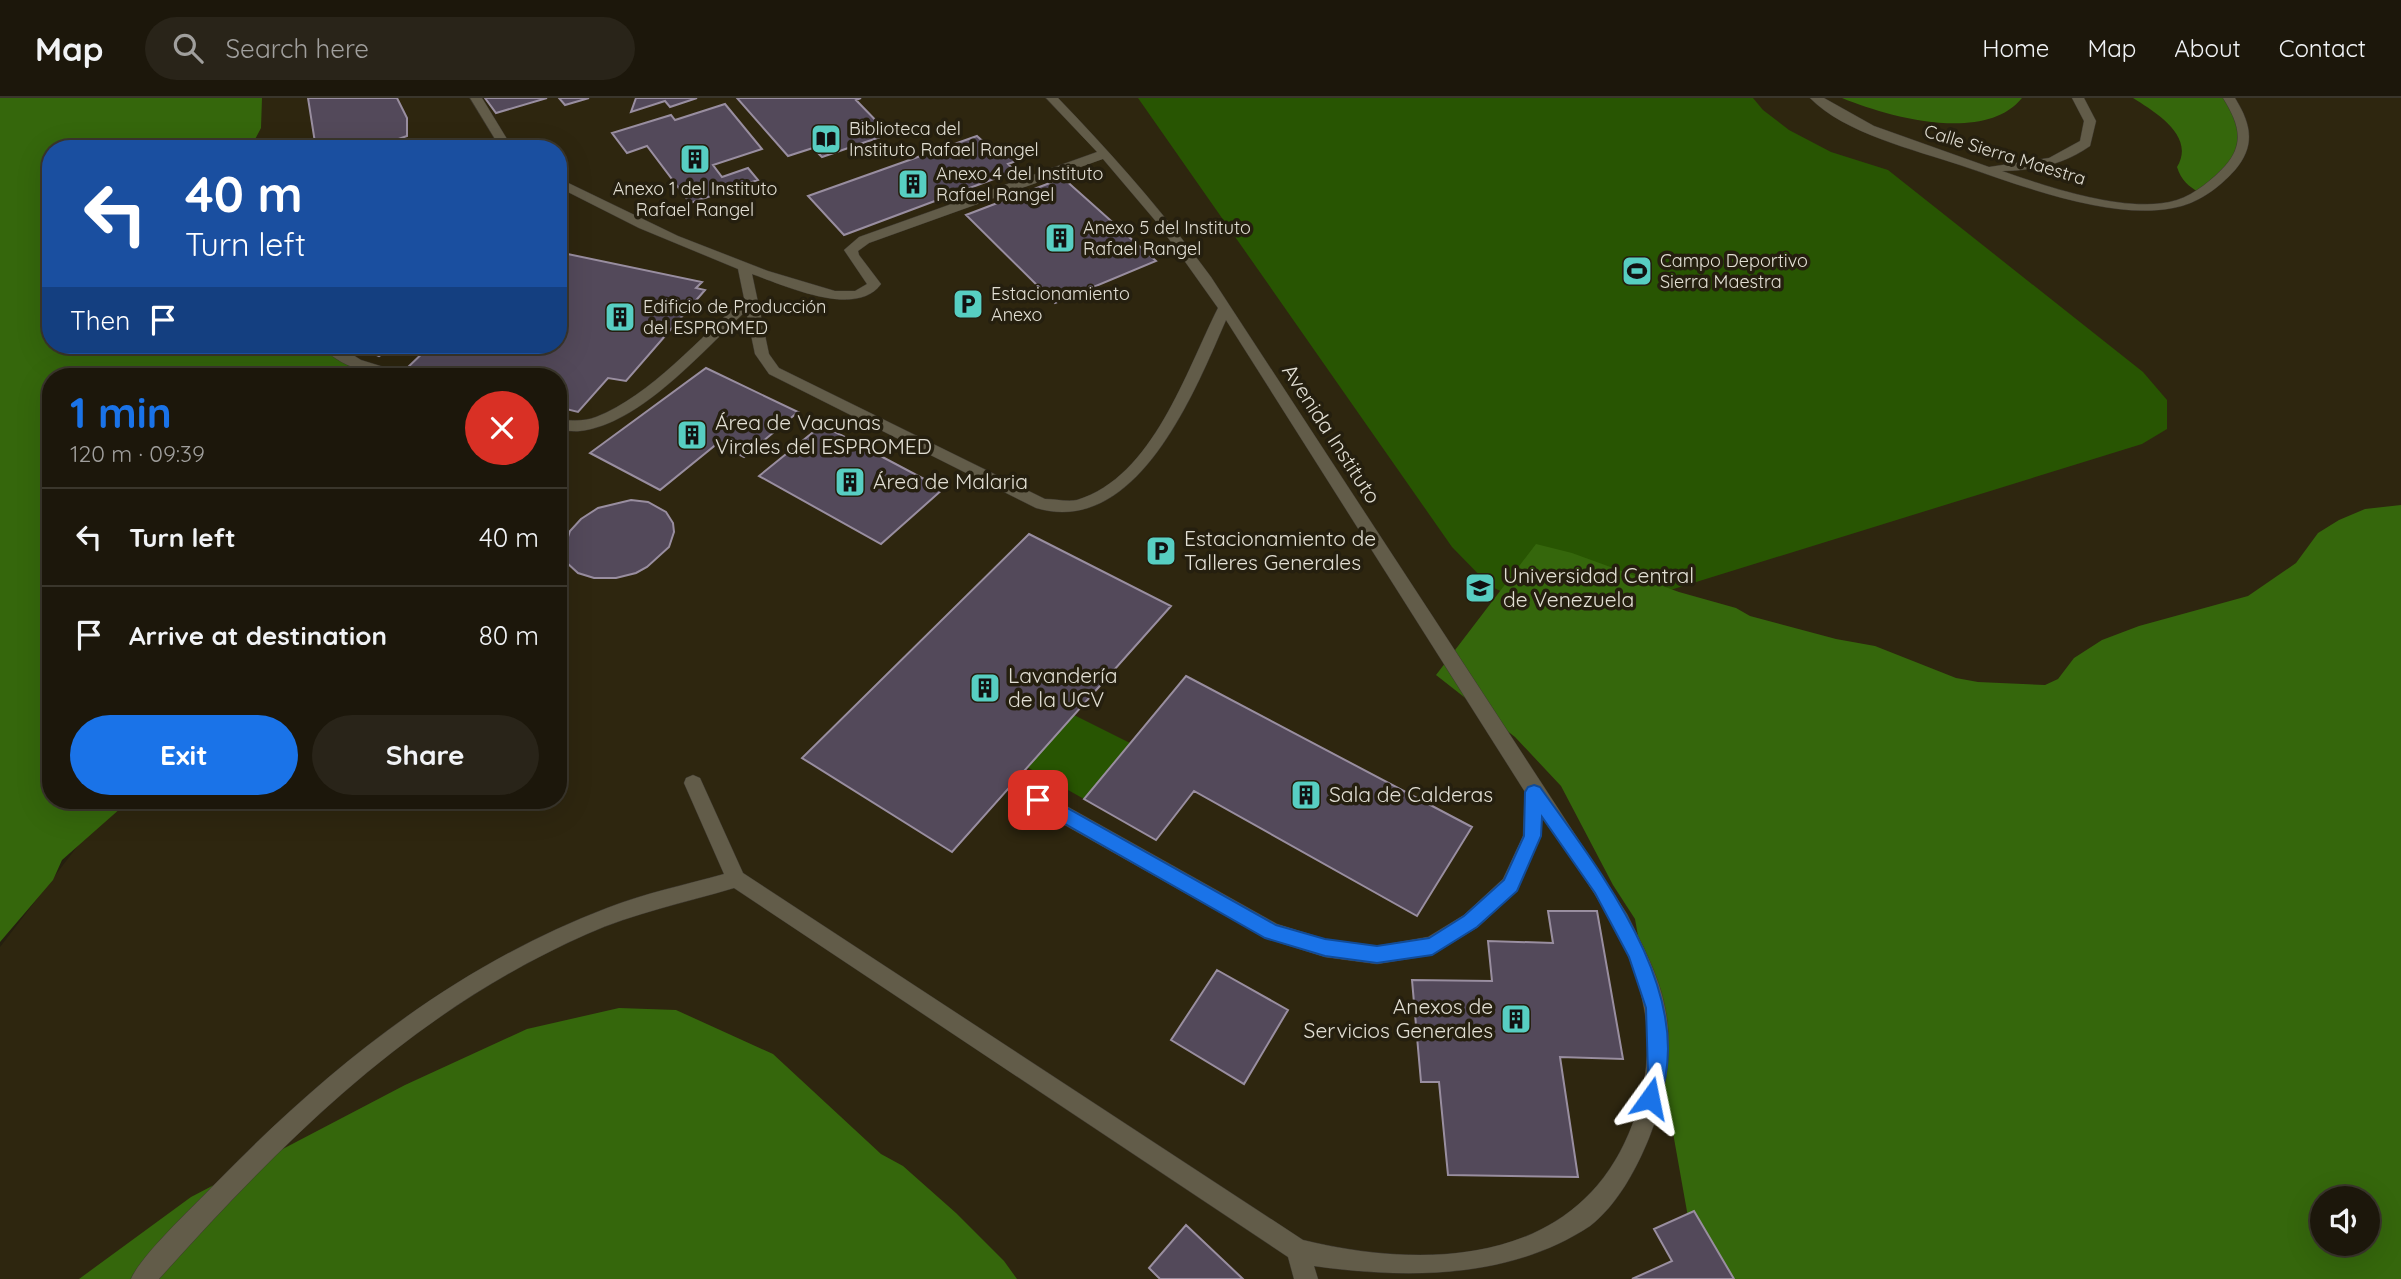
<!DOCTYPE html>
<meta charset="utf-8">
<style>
body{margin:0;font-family:Quicksand,sans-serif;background:#292419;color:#f1f3f6;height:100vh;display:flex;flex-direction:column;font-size:26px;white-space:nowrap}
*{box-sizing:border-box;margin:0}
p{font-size:23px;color:#a09f9d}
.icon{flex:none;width:38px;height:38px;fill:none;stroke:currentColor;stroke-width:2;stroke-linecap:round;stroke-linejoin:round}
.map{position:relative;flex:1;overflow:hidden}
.sheet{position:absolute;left:42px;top:270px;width:525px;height:441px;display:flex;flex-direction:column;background:#1c170b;border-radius:28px;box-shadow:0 7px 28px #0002,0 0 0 2px #3a362c}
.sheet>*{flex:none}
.banner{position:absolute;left:42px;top:42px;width:525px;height:214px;border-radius:28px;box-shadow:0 7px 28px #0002,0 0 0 2px #3a362c;background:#1a4fa0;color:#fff;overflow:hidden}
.tools{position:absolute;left:2310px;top:1088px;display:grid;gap:14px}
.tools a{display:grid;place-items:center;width:70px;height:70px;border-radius:50%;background:#1c170b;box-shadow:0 7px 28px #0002,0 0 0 2px #3a362c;font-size:35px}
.pin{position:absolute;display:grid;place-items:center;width:60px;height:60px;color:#fff;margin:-30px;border-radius:14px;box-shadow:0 4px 10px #0006}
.me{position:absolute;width:77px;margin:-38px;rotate:12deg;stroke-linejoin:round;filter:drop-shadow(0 0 5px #0008)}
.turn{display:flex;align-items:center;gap:24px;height:147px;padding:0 28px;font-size:32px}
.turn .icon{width:91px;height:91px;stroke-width:2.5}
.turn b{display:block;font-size:49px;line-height:60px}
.then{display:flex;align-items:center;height:66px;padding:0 28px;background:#0003;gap:14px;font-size:26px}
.round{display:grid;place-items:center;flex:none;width:74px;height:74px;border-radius:37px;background:#292419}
.overview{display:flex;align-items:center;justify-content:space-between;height:119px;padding:0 28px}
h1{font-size:42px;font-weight:800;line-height:52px;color:#1a73e8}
.primary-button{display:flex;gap:14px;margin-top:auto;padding:14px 28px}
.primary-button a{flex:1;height:80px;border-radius:42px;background:#1a73e8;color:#fff;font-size:28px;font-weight:800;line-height:80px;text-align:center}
.primary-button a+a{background:#292419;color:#f1f3f6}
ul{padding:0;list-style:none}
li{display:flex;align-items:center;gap:21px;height:98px;padding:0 28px;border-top:2px solid #3a362c}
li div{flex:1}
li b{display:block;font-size:26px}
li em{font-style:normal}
header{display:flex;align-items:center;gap:42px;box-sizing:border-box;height:98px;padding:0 35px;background:#1c170b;border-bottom:2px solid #3a362c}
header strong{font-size:33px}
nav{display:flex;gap:38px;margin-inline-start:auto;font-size:24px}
.search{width:490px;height:63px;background:#292419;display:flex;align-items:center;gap:18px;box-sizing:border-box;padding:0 24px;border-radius:38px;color:#a09f9d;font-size:26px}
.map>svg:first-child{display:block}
.built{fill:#2e260f;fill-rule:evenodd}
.green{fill:#285502}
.forest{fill:#35670c;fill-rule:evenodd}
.building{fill:#53495a;stroke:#998ea0;stroke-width:2}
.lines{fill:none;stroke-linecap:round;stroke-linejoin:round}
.minor-casing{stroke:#3d382f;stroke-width:1}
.minor{fill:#625c49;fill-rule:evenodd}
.route{fill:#1a73e8;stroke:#114b97;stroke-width:2}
.labels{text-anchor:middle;stroke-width:7;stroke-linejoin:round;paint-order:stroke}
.far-poi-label{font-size:18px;fill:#e2dfd4;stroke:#251f0f;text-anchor:start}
.far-street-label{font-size:18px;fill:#e2dfd4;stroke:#251f0f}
.poi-label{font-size:21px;fill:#e2dfd4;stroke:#251f0f;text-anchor:start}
.street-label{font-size:21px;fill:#e2dfd4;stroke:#251f0f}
</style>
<header>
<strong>Map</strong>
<div class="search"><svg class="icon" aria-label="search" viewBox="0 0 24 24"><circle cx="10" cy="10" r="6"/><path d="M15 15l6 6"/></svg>Search here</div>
<nav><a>Home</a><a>Map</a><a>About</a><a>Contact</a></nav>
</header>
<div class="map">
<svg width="2401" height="1181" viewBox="0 0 2401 1181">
<rect width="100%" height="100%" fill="#251f0f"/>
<path class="built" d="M251 0H2401V1181H0V849L113 702H558V278H364L312 247H558V51H247ZM2322 1101H2368V1146H2322Z"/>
<path class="green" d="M1138 0H1753L1763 12 1789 32 1831 54 1888 72 2143 274 2167 302V331L2142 346 1593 516 1538 511 1490 488 1452 449Z
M1074 617 1130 645 1084 701 1027 669Z"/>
<path class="forest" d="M0 0H262L261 30 250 51H51V247H317L327 256 409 278H51V702H130L62 762 53 782 0 844Z
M1842 0H2022C1985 46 1888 19 1842 0Z
M2133 0H2229L2246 46 2200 95C2188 88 2181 82 2177 69 2196 38 2155 14 2133 0Z
M2401 407V1181H1699L1635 821 1613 787 1561 688 1515 639 1436 577 1536 446 1572 455 1679 494 1736 510 1750 518 1836 541 1875 548 1956 580 1978 584 2045 587 2058 581 2074 560 2102 542 2139 528 2248 498 2296 465 2318 435 2339 422 2365 411ZM2322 1101H2368V1146H2322Z
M619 910 676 912 773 956 881 1056 903 1068 956 1115 1004 1163 1017 1181H79L191 1099 405 987 527 931Z"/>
<path class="building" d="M308 0H397L407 20V38L370 51H316Z
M485 0H547L496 15Z
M559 0H589L565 7Z
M636 0H697L670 9 665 3 631 14Z
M737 0H861L856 2 889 36 822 59 813 50 788 58Z
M725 6 762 51 713 67 722 79 748 70 758 82 690 105 647 48 627 55 612 35 671 17 675 22Z
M977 38 998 57 1009 53 1019 62 1008 66 1015 73 844 137 808 98Z
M1063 80 1156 163 1055 205 966 117Z
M558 154 702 184 696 190 705 192 626 283 608 280 578 314 558 309V278H426L404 273 431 247H558Z
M354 247H396L379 258Z
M706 270 798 314 744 359 718 345 660 392 590 355Z
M822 327 943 391 881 446 759 378Z
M631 402 648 404 666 414 673 425 674 434 669 449 647 469 636 475 616 480H594L578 475 567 465 563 454 570 433 581 421 598 410Z
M1029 436 1171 508 952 754 802 660Z
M1186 578 1472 729 1417 818 1194 693 1156 742 1084 701Z
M1548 813H1597L1623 961 1560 959 1578 1079 1448 1077 1439 984H1421L1412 882 1492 883 1488 843 1553 845Z
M1217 872 1288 912 1244 986 1171 942Z
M1694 1113 1734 1181H1632L1672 1163 1654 1131Z
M1186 1127 1243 1181H1160L1149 1170Z"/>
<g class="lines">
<g class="minor-casing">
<path id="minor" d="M470 0H482L507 41 517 51H504L498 46Z
M1046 0H1058C1113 57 1164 115 1211 179L1627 816C1641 845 1659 877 1665 910 1674 953 1665 1000 1649 1040 1636 1072 1617 1107 1590 1128 1510 1181 1407 1181 1314 1168L1318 1181H1294L1288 1159 734 790C684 805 634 815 587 836 411 914 285 1041 159 1181H131C141 1157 195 1107 215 1086 329 969 453 869 607 810 645 795 685 787 724 776L684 685 686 680 693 677 700 680 743 775 1303 1142C1423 1171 1573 1169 1629 1035 1645 997 1652 952 1644 910 1633 843 1581 775 1542 719L1541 738 1517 793 1478 829 1432 857 1377 866 1325 859 1265 840 1031 708 1029 702 1031 696 1038 694 1045 696 1277 826 1325 841 1377 848 1428 839 1464 817 1503 781 1523 738 1525 694 1226 222C1195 293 1137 440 1036 410L769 276 755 256 746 213C703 252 641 326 580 333 573 334 565 332 558 332V322C571 322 583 324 596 319 650 298 701 239 744 200L738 171 639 130 558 89V80L678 138 768 173 835 193H855L867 186 844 152 859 139 1097 54ZM1103 61 1159 127 1218 210C1186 273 1153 379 1077 402 1067 404 1055 401 1045 401L779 270 769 256 752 176C784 187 856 221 881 186L859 157 858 153 869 145Z
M1810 0H1824L1874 28 1989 69 2049 60 2080 43 2084 23 2072 0H2084L2096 23 2090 48C2063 67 2035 72 2002 73 2048 89 2130 117 2177 102 2195 96 2212 82 2225 68 2246 45 2238 24 2223 0H2235C2251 26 2256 47 2235 72 2219 90 2197 106 2173 110 2147 115 2119 112 2093 107 2047 98 2004 82 1960 67 1915 52 1844 35 1810 0Z
M320 247H337L361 262 403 275 405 278C376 279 340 270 320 247Z"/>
</g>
<use href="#minor" class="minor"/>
</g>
<path class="route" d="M1534 687 1540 689C1599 772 1702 900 1657 1007L1650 1010 1643 1007 1640 1000 1648 975 1646 910 1629 859 1595 795 1542 719 1541 738 1517 793 1477 829 1432 857 1377 865 1325 858 1265 840 1032 707 1029 702 1032 697 1038 695 1044 697 1276 827 1325 841 1377 848 1429 840 1464 818 1504 782 1524 738 1525 694 1528 689Z"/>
<defs>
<g id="library-square" transform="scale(1.575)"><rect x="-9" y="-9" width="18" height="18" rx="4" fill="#57cec2" stroke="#251f0f"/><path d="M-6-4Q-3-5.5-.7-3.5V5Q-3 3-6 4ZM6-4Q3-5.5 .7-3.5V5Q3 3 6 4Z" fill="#111"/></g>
<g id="building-square" transform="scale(1.575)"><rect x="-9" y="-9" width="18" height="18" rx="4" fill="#57cec2" stroke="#251f0f"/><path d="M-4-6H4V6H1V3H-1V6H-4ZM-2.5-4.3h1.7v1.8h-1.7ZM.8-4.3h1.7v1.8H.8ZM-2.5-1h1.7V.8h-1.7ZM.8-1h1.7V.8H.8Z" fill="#111"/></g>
<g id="stadium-square" transform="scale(1.575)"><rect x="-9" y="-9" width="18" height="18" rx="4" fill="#57cec2" stroke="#251f0f"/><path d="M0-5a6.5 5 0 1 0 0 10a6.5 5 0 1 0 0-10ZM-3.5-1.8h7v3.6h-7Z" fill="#111"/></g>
<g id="parking-square" transform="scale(1.575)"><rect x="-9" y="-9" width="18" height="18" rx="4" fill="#57cec2" stroke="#251f0f"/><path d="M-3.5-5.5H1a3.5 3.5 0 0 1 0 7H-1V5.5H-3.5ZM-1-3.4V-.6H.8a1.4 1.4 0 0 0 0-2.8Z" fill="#111"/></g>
<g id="university-square" transform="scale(1.575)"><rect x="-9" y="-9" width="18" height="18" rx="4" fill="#57cec2" stroke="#251f0f"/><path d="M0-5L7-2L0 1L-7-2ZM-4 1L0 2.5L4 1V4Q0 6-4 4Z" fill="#111"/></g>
</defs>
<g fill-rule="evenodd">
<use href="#library-square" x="826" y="41"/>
<use href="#building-square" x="695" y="61"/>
<use href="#building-square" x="913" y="86"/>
<use href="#building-square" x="1060" y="140"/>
<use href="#stadium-square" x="1637" y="173"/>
<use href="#parking-square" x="968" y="206"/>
<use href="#building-square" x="620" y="219"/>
<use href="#building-square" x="692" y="337"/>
<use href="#building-square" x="850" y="384"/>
<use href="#parking-square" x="1161" y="453"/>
<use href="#university-square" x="1480" y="490"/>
<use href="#building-square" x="985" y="590"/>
<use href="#building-square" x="1306" y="697"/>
<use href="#building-square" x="1516" y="921"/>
</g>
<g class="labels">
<g class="far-poi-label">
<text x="849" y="37">Biblioteca del<tspan x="849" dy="21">Instituto Rafael Rangel</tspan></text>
<text x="936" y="82">Anexo 4 del Instituto<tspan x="936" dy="21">Rafael Rangel</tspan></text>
<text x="695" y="97" text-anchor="middle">Anexo 1 del Instituto<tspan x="695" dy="21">Rafael Rangel</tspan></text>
<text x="1083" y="136">Anexo 5 del Instituto<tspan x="1083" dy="21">Rafael Rangel</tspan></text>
<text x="1660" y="169">Campo Deportivo<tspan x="1660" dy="21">Sierra Maestra</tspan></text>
<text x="991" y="202">Estacionamiento<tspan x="991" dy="21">Anexo</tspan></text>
<text x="643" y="215">Edificio de Producción<tspan x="643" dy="21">del ESPROMED</tspan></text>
</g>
<g class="far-street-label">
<text transform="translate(2005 57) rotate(17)" y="6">Calle Sierra Maestra</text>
</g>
<g class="poi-label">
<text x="715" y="332">Área de Vacunas<tspan x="715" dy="24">Virales del ESPROMED</tspan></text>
<text x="873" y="391">Área de Malaria</text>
<text x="1184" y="448">Estacionamiento de<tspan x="1184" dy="24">Talleres Generales</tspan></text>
<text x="1503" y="485">Universidad Central<tspan x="1503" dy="24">de Venezuela</tspan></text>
<text x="1008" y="585">Lavandería<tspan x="1008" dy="24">de la UCV</tspan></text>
<text x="1329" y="704">Sala de Calderas</text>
<text x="1493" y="916" text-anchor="end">Anexos de<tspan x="1493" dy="24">Servicios Generales</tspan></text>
</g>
<g class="street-label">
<text transform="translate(1331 336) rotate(57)" y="7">Avenida Instituto</text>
</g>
</g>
</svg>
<div class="tools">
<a><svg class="icon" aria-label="sound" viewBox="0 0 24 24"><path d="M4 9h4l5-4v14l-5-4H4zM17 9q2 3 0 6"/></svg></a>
</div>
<div class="pin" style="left:1038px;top:702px;background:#d93025"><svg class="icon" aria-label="arrive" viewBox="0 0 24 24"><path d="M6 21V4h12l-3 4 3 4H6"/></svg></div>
<svg class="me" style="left:1650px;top:1000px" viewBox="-20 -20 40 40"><path d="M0-17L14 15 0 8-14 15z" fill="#1a73e8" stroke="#fff" stroke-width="4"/></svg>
<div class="banner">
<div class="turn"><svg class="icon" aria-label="left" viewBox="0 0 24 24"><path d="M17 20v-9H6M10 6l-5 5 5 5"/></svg><div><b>40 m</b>Turn left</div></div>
<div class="then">Then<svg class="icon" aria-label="arrive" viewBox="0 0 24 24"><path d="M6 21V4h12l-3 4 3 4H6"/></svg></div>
</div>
<section class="sheet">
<div class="overview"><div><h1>1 min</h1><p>120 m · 09:39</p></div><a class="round" style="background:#d93025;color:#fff"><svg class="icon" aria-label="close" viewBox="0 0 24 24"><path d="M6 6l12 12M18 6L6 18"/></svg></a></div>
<ul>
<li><svg class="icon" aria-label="left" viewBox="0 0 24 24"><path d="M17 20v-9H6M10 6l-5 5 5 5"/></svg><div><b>Turn left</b></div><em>40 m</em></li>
<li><svg class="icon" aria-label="arrive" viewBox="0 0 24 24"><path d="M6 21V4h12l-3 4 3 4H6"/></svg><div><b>Arrive at destination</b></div><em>80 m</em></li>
</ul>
<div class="primary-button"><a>Exit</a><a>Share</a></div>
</section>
</div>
